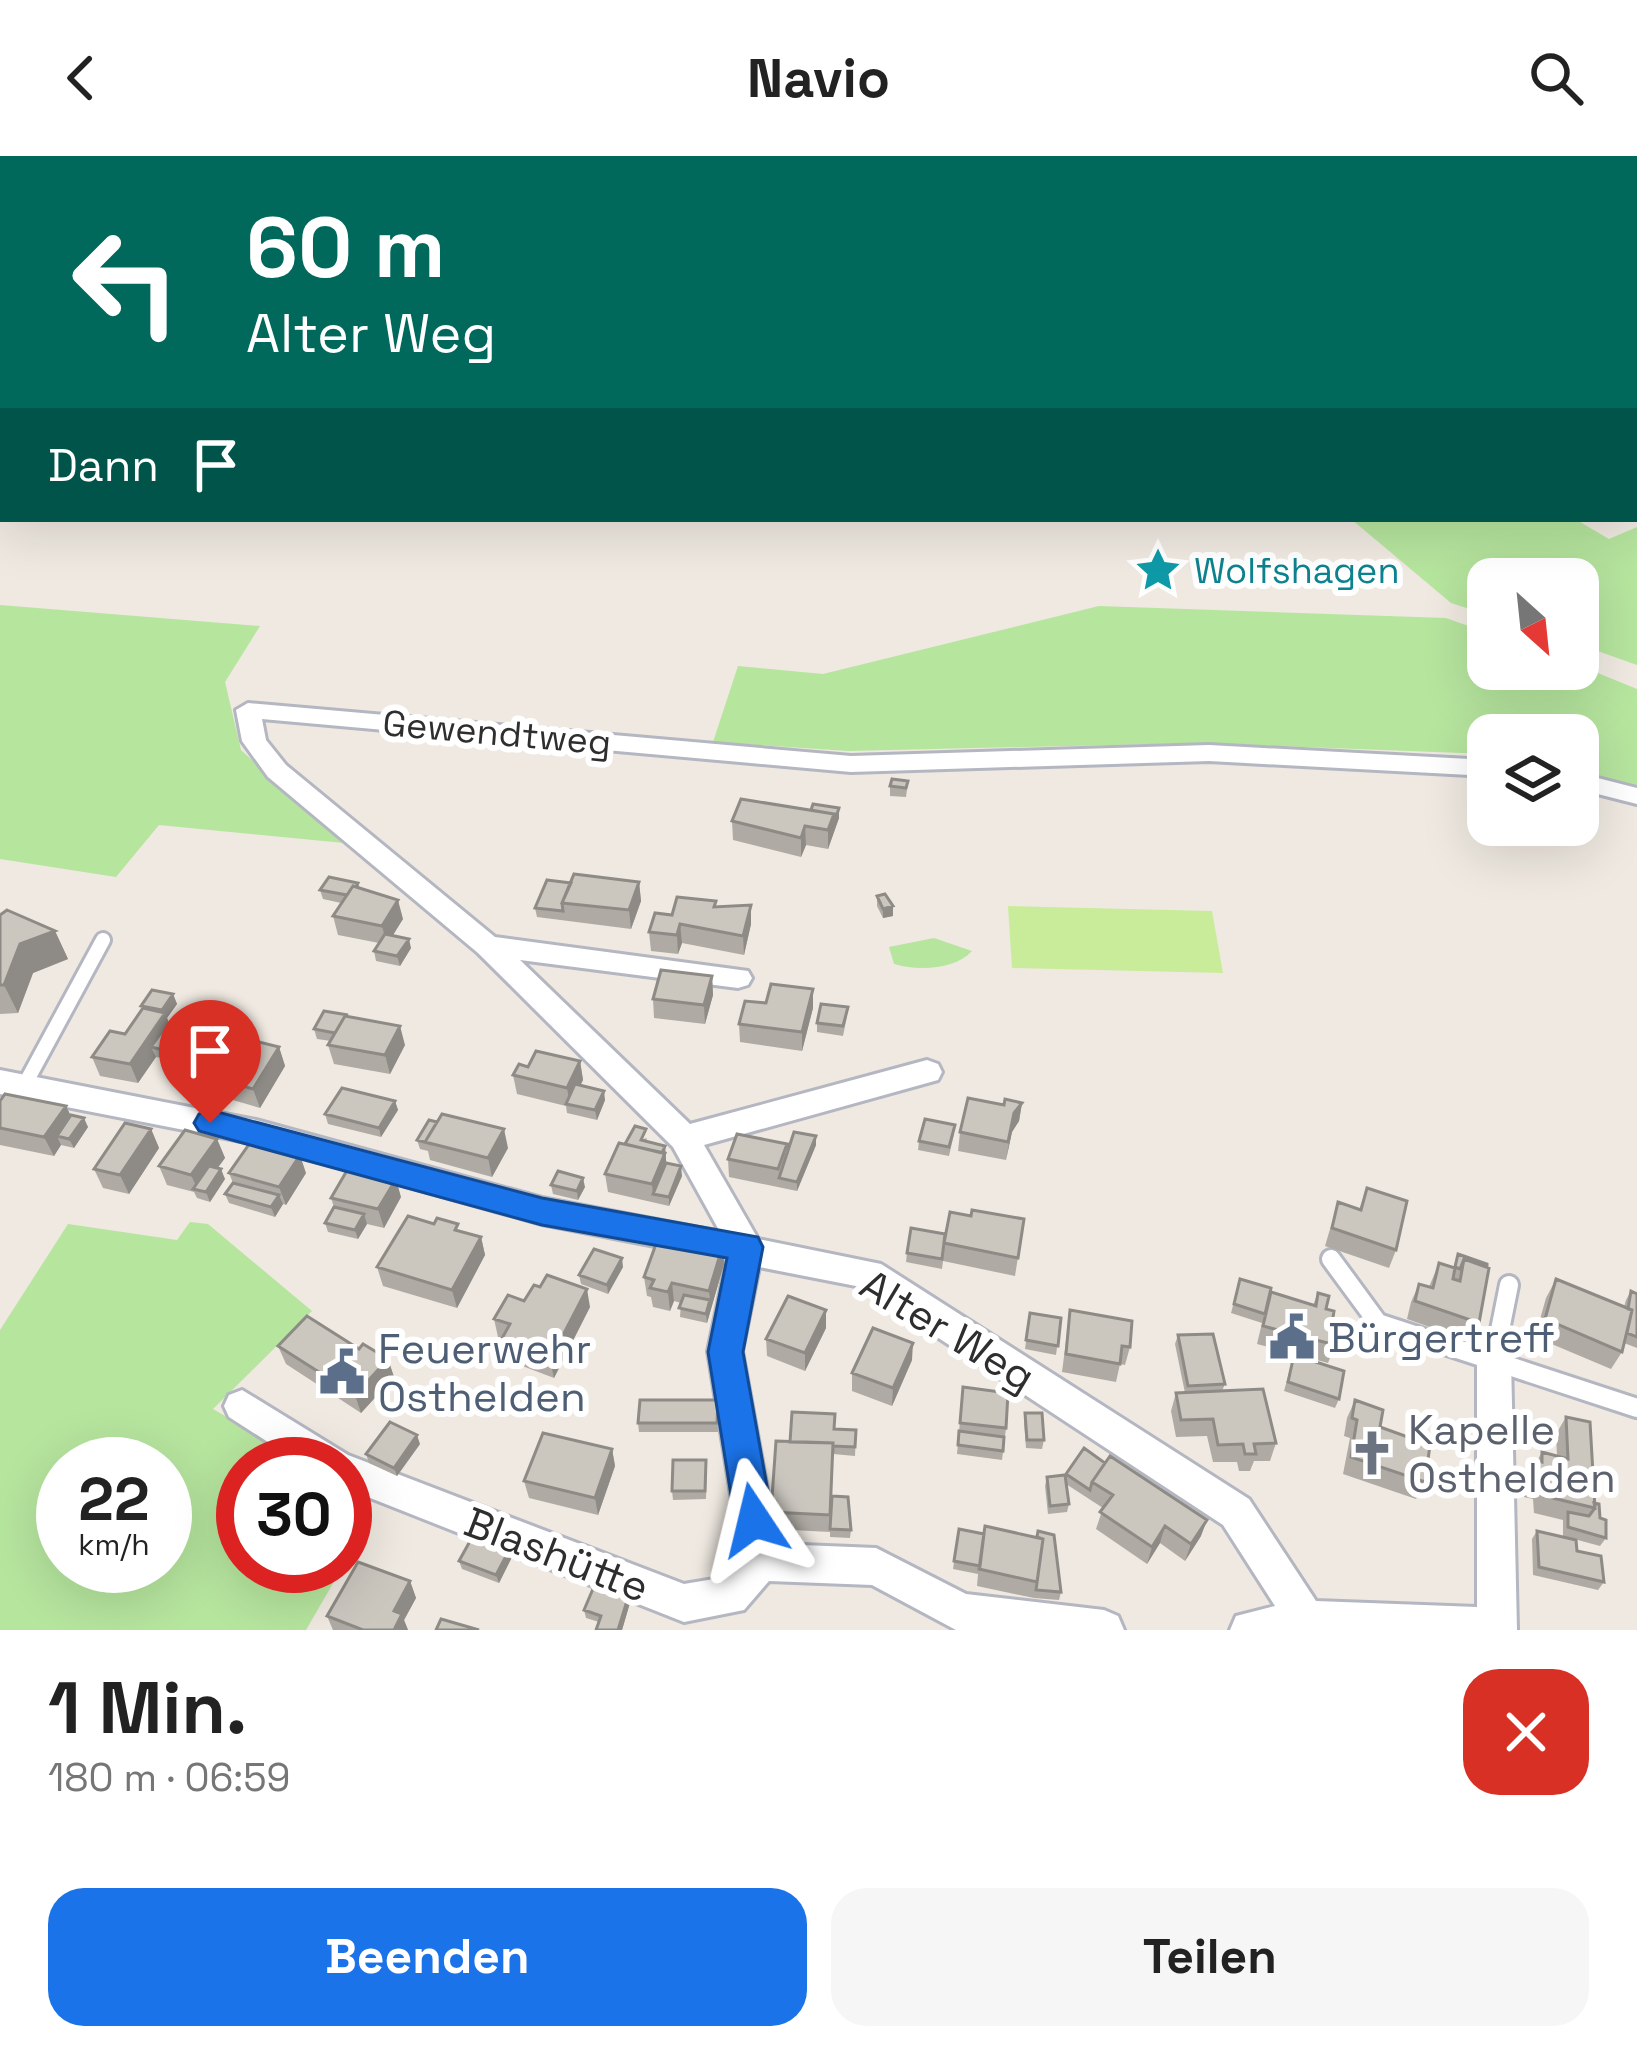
<!DOCTYPE html>
<html lang="de">
<meta charset="utf-8">
<style>
body{margin:0;font-family:"Space Grotesk",sans-serif;background:#f6f6f6;color:#222;height:100vh;display:flex;flex-direction:column;font-size:45px;white-space:nowrap}
*{box-sizing:border-box;margin:0}
p{font-size:39px;color:#767676}
.icon{flex:none;width:66px;height:66px;fill:none;stroke:currentColor;stroke-width:2;stroke-linecap:round;stroke-linejoin:round}
.map{position:relative;height:1474px;overflow:hidden}
.drawer{display:flex;flex-direction:column;background:#fff;flex:1}
.drawer>*{flex:none}
.hud{position:absolute;left:0px;top:0px;width:1638px;height:366px;box-shadow:0 12px 48px #0002;background:#00695c;color:#fff;overflow:hidden}
.needle{width:78px;rotate:153deg}
.fabs{position:absolute;left:1467px;top:402px;display:grid;gap:24px}
.fabs a{display:grid;place-items:center;width:132px;height:132px;border-radius:24px;background:#fff;box-shadow:0 12px 48px #0002;font-size:60px}
.speed{position:absolute;left:36px;top:1281px;display:flex;gap:24px;font-size:60px;font-weight:700;text-align:center}
.speed>*{display:grid;place-content:center;width:156px;height:156px;border-radius:50%;background:#fff;box-shadow:0 12px 48px #0002;line-height:1}
.speed small{font-size:30px;font-weight:400}
.speed .limit{border:18px solid #d22;background:#fff;color:#111}
.pin{position:absolute;display:grid;place-items:center;width:102px;height:102px;color:#fff;margin:-123px -51px;border-radius:50% 50% 50% 0;rotate:-45deg;box-shadow:0 0 12px #0007}
.pin .icon{rotate:45deg}
.me{position:absolute;width:132px;margin:-66px;rotate:350deg;stroke-linejoin:round;filter:drop-shadow(0 0 9px #0008)}
.turn{display:flex;align-items:center;gap:42px;height:252px;padding:0 48px;font-size:54px}
.turn .icon{width:156px;height:156px;stroke-width:2.5}
.turn b{display:block;font-size:84px;line-height:102px}
.then{display:flex;align-items:center;height:114px;padding:0 48px;background:#0003;gap:24px;font-size:45px}
.round{display:grid;place-items:center;flex:none;width:126px;height:126px;border-radius:36px;background:#f6f6f6}
.headline{display:flex;align-items:center;justify-content:space-between;height:204px;padding:0 48px}
h1{font-size:72px;font-weight:600;line-height:90px}
.action{display:flex;gap:24px;margin-top:auto;padding:24px 48px}
.action a{flex:1;height:138px;border-radius:36px;background:#1a73e8;color:#fff;font-size:48px;font-weight:600;line-height:138px;text-align:center}
.action a+a{background:#f6f6f6;color:#222}
header{display:flex;justify-content:space-between;align-items:center;height:156px;padding:0 48px;background:#fff;font-size:54px;font-weight:600}
.map>svg:first-child{display:block}
.green{fill:#b6e59e;fill-rule:evenodd}
.pitch{fill:#c9ec9a}
.lines{fill:none;stroke-linecap:round;stroke-linejoin:round}
.stream{stroke:#75cff0;stroke-width:6}
.service-far1-casing{stroke:#b4b7c1;stroke-width:20}
.service-casing{stroke:#b4b7c1;stroke-width:24}
.minor-casing{stroke:#b4b7c1;stroke-width:6}
.service-far1{stroke:#fff;stroke-width:14}
.service{stroke:#fff;stroke-width:18}
.minor{fill:#fff;fill-rule:evenodd}
.wall{fill:#afaba4}
.shaded-wall{fill:#8e8b86}
.building{fill:#cbc7bf;stroke:#8e8b86;stroke-width:3}
.route{fill:#1a73e8;stroke:#114b97;stroke-width:3}
.labels{text-anchor:middle;stroke-width:12;stroke-linejoin:round;paint-order:stroke}
.culture-label{font-size:36px;fill:#0d838f;stroke:#fff;text-anchor:start}
.street-label{font-size:36px;fill:#2e2e2e;stroke:#fff}
.near-street-label{font-size:42px;fill:#2e2e2e;stroke:#fff}
.near-service-label{font-size:42px;fill:#4e5e75;stroke:#fff;text-anchor:start}
.near-worship-label{font-size:42px;fill:#5b616d;stroke:#fff;text-anchor:start}
</style>
<header><svg class="icon" aria-label="back" viewBox="0 0 24 24"><path d="M15 5l-7 7 7 7"/></svg>Navio<svg class="icon" aria-label="search" viewBox="0 0 24 24"><circle cx="10" cy="10" r="6"/><path d="M15 15l6 6"/></svg></header>
<div class="map">
<svg width="1637" height="1474" viewBox="0 0 1637 1474">
<rect width="100%" height="100%" fill="#efe9e1"/>
<path class="green" d="M515 0H1637V362L1635 3Z
M1351 363H1575L1609 383 1637 371V509L1578 488V423H1488V459L1451 447Z
M0 449 260 470 225 526 241 594 344 687 159 669 116 721 0 703Z
M1099 450 1446 462 1488 477V513H1578V509L1637 533V633L1578 616V579H1488V598L1198 587 848 595 713 586 738 510 823 518Z
M934 782 972 795C955 814 918 815 894 808L889 791Z
M190 1066 208 1068 312 1155 213 1253 308 1308H243V1410H343L306 1474H0V1174L68 1068 177 1084ZM63 1308H165V1410H63Z"/>
<path class="pitch" d="M1008 750 1212 755 1223 817 1012 812Z"/>
<g class="lines">
<path class="stream" d="M1595 0 1601 3"/>
<g class="service-far1-casing">
<path id="service-far1" d="M24 930 103 784"/>
</g>
<g class="service-casing">
<path id="service" d="M1331 1103 1378 1167 1637 1252
M1494 1204 1509 1129"/>
</g>
<g class="minor-casing">
<path id="minor" d="M248 547 851 600 1209 589 1488 604V620L1209 605 851 616 262 563 266 584 286 609 495 781 748 815 752 822 748 829 738 832 520 804 690 968 927 904 938 908 942 916 938 924 704 989 758 1083 881 1108 1249 1343 1316 1445 1477 1451V1204L1482 1193 1494 1189 1506 1193 1511 1204 1517 1474H1230L1236 1460 1275 1450 1223 1369 861 1131 759 1111 742 1195 777 1388 876 1392 966 1438 1104 1454 1118 1460 1124 1474H956L872 1429 769 1425 744 1454 684 1466 345 1332V1308H302L229 1261 224 1250 229 1239 242 1234 348 1299 684 1428 720 1422 741 1400 708 1195 727 1104 542 1068 256 988 0 938V914L256 964 542 1042 720 1076 673 991 478 797 268 621 242 585 236 554Z
M1578 617 1637 632V648L1578 633Z"/>
</g>
<use href="#service-far1" class="service-far1"/>
<use href="#service" class="service"/>
<use href="#minor" class="minor"/>
</g>
<path class="wall" d="M908 625 906 641 890 640V630Z
M839 662 828 693 806 689 801 701 733 684 732 665Z
M639 726 641 745 631 773 537 761 535 752 571 727Z
M358 727 360 732 403 763 392 779 411 792 400 810 376 805 374 795 379 787 338 779 333 760 341 747 323 743 320 734Z
M877 740 893 750V760L883 762 877 750Z
M716 745V751L751 749V768L744 799 682 787 678 798 651 795 649 776 672 759Z
M0 759 55 775 68 803 33 817 18 857 0 858Z
M712 820 713 839 705 868 654 862 653 843Z
M813 833V852L802 895 740 886 739 868 766 847Z
M173 838 177 848 167 862 171 871 180 873 184 883 179 890 231 895 279 891 285 910 260 952 202 935 197 924 170 920 166 911 170 904 156 901 138 927 100 920 92 901 125 878 142 853 141 850Z
M847 860 843 880 817 876V867Z
M348 861 405 889 390 918 334 908 328 889 331 885 317 883 314 873Z
M580 905 583 924 580 929 605 944 597 964 567 957 566 950 517 938 513 919 528 911Z
M0 945 66 950 71 960 88 971 74 992 61 989 54 1000 0 989Z
M395 945 398 954 381 981 328 968 325 958Z
M1022 947 1019 965 1012 976 1006 1004 958 995 960 976 1004 949Z
M151 973 159 992 129 1038 103 1032 94 1013Z
M954 978 949 1000 918 994 919 985Z
M816 980V989L797 1035 729 1021 728 1003 787 997Z
M647 982 646 985 665 990 666 1007 682 1020 669 1050 608 1036 605 1018 625 988Z
M217 983 225 1002 217 1012 225 1023 210 1046 197 1042 194 1036 167 1029 159 1010Z
M417 984 508 992 492 1021 430 1004 428 995 420 993Z
M229 1017H306L286 1049 283 1048 275 1061 229 1047 225 1038 233 1027Z
M551 1029 585 1031 578 1044 553 1038Z
M1367 1032 1396 1094 1389 1112 1325 1090 1338 1046 1359 1054Z
M401 1041 384 1072 367 1068 358 1083 328 1076 325 1067 334 1051 331 1042Z
M971 1060 1024 1063 1015 1120 943 1105 942 1113 906 1106 907 1097 945 1078Z
M460 1075 481 1081 485 1099 457 1152 383 1130 377 1111Z
M723 1089 724 1108 707 1167 680 1161 681 1147 674 1145 670 1155 653 1151 651 1141 647 1140 644 1121Z
M1458 1098 1487 1108 1479 1167 1470 1185 1407 1163 1411 1146 1419 1128 1429 1131 1439 1107 1453 1112Z
M623 1111 608 1138 581 1128 579 1119Z
M1240 1123 1268 1145 1313 1149 1318 1137 1326 1153 1330 1180 1335 1189 1328 1207 1257 1188 1262 1167 1231 1157Z
M1556 1123 1624 1151 1626 1144 1631 1135 1637 1138V1192L1624 1187 1622 1196 1611 1213 1535 1181 1546 1142Z
M540 1131 590 1151 554 1222 504 1203 500 1186 502 1182 498 1181 494 1163 524 1145Z
M1070 1154 1130 1191 1125 1209 1120 1208 1116 1226 1062 1216Z
M1030 1157 1061 1162 1056 1199 1025 1193Z
M826 1172 805 1215 767 1200 766 1183Z
M1178 1179 1225 1228 1222 1235 1276 1287 1270 1305H1254L1250 1315H1239L1237 1306H1213L1207 1280 1176 1281 1171 1255 1176 1237H1185L1175 1188Z
M278 1190 359 1193 388 1203 394 1221 361 1257 286 1208Z
M1294 1199 1339 1243 1335 1252 1284 1235Z
M912 1204 892 1250 852 1235V1217Z
M963 1231 1006 1272 1002 1304 957 1298Z
M718 1244V1276H639L638 1267Z
M1355 1244 1380 1271 1425 1326 1416 1343 1343 1318 1350 1282 1344 1280 1347 1262Z
M1025 1257 1044 1284 1042 1293 1026 1292 1024 1266Z
M1566 1261 1606 1382 1600 1390 1563 1380V1364L1534 1357 1533 1343 1524 1341V1321L1534 1304 1537 1305 1542 1296 1557 1300 1556 1278Z
M835 1273 856 1274 855 1300 833 1298 831 1350 851 1374 850 1382 830 1381V1376L772 1373 771 1356 790 1286Z
M420 1288 397 1320 369 1307 366 1298Z
M1084 1292 1201 1380 1185 1405 1160 1387 1147 1408 1096 1373 1103 1352 1066 1328 1069 1348 1067 1356 1048 1358 1045 1330 1047 1321 1065 1319Z
M612 1293 615 1310 598 1359 529 1342 524 1325Z
M707 1312 706 1343 673 1344 672 1335Z
M959 1373 1061 1436 1059 1444 1034 1442 977 1430 978 1418 953 1413Z
M1537 1375 1577 1395 1604 1426 1598 1434 1533 1419 1532 1383Z
M512 1389 514 1397 499 1427 462 1413 459 1405Z
M410 1425 416 1442 404 1464 408 1474H333L327 1460Z
M631 1432 632 1440 622 1474H596L599 1466 586 1462 584 1454Z"/>
<path class="shaded-wall" d="M839 652V662L828 693V674L834 658Z
M805 670 806 689 801 701V682Z
M639 726 641 745 631 773 629 754Z
M398 744 403 763 387 789 382 770Z
M751 749V768L744 799 743 780Z
M893 750V760L883 762V753Z
M680 768 682 787 678 798 677 779Z
M55 775 68 803 33 817 18 857 4 829 20 788Z
M409 783 411 792 400 810 397 800Z
M712 820 713 839 705 868 704 849Z
M813 833V852L802 895V876Z
M173 838 177 848 167 862 173 876 151 891 156 901 138 927 130 908 164 859 162 854Z
M400 870 405 889 390 918 385 899Z
M180 873 184 883 172 904 168 895Z
M279 891 285 910 260 952 253 933Z
M580 905 583 924 570 951 567 932Z
M604 935 605 944 597 964 595 954Z
M395 945 398 954 381 981 379 972Z
M1022 947 1019 965 1012 976 1006 1004 1014 957Z
M66 950 75 969 57 980 61 989 54 1000 44 981Z
M84 962 88 971 74 992 69 983Z
M151 973 159 992 129 1038 120 1019Z
M504 973 508 992 492 1021 488 1002Z
M816 980V989L797 1035V1026Z
M217 983 225 1002 201 1035 198 1034 191 1019Z
M665 990 667 1016 653 1038 652 1028Z
M300 999 306 1017 286 1049 279 1031Z
M681 1010 682 1020 669 1050V1041Z
M221 1013 225 1023 210 1046 206 1036Z
M583 1022 585 1031 578 1044 577 1035Z
M396 1023 401 1041 384 1072 378 1053Z
M279 1039 283 1048 275 1061 271 1051Z
M364 1058 367 1068 358 1083 355 1074Z
M481 1081 485 1099 457 1152 452 1134Z
M723 1089 724 1108 707 1167 706 1158 710 1144 709 1135Z
M622 1102 623 1111 608 1138 607 1129Z
M672 1127 674 1145 670 1155 668 1136Z
M587 1133 590 1151 554 1222 550 1204Z
M826 1154V1172L805 1215V1197Z
M913 1187 912 1204 892 1250 893 1232Z
M388 1203 394 1221 361 1257 355 1239Z
M417 1279 420 1288 397 1320 394 1312Z
M612 1293 615 1310 598 1359 595 1342Z
M1207 1364 1201 1380 1185 1405 1191 1388Z
M1165 1370 1160 1387 1147 1408 1152 1391Z
M512 1389 514 1397 499 1427 496 1419Z
M410 1425 416 1442 404 1464 408 1474H394V1455Z
M631 1432 632 1440 622 1474H618Z"/>
<path class="building" d="M892 623 908 625 906 632 890 630Z
M741 643 834 658 828 674 805 670 801 682 732 665Z
M813 648 839 652 834 667V658L811 654Z
M574 718 639 726 629 754 562 747Z
M329 721 358 727 356 731 353 730 347 739 320 734Z
M547 724 571 727 562 747 563 755 535 752Z
M353 730 398 744 382 770 333 760Z
M885 738 893 750 883 753 877 740Z
M677 741 716 745 714 751 751 749 743 780 680 768 677 779 649 776 655 757 672 759Z
M7 754 55 775 20 788 4 829H0V759Z
M385 778 409 783 397 800 374 795Z
M661 814 712 820 704 849 653 843Z
M771 828 813 833 802 876 739 868 745 845 766 847Z
M152 834 173 838 162 854 141 850Z
M821 848 848 851 843 870 817 867Z
M143 852 165 857 130 908 92 901 110 875 125 878Z
M324 855 348 859 345 860 335 877 314 873Z
M345 860 400 870 385 899 328 889Z
M166 870 180 873 168 895 151 891Z
M239 881 279 891 253 933 194 916 212 890 231 895Z
M178 890 208 894 196 914 166 911Z
M536 895 580 905 567 932 513 919 519 908 528 911Z
M575 928 604 935 595 954 566 948Z
M342 932 395 945 379 972 325 958Z
M5 938 66 950 44 981 0 972V945Z
M968 942 1004 949 1005 943 1022 947 1014 957 1008 986 960 976Z
M442 958 504 973 488 1002 425 986Z
M71 959 84 962 69 983 57 980Z
M925 963 955 969 949 991 919 985Z
M429 964 437 966 425 986 432 988 417 984Z
M125 967 151 973 120 1019 94 1013Z
M635 970 646 973 641 984 665 990 662 997 625 988Z
M185 974 217 983 191 1019 159 1010Z
M794 976 816 980 797 1026 779 1022Z
M737 978 787 988 778 1013 728 1003Z
M250 987 300 999 279 1031 229 1017Z
M619 987 665 997 652 1028 605 1018Z
M666 1007 681 1010 669 1041 653 1038Z
M209 1010 221 1013 206 1036 193 1033Z
M349 1011 396 1023 378 1053 331 1042Z
M558 1015 583 1022 577 1035 551 1029Z
M233 1027 279 1039 271 1051 225 1038Z
M1367 1032 1407 1045 1396 1094 1332 1072 1338 1046 1361 1054Z
M334 1051 364 1058 355 1074 325 1067Z
M972 1054 1024 1063 1018 1102 944 1087 950 1056 971 1060Z
M408 1060 434 1068 437 1062 458 1068 455 1074 481 1081 452 1134 377 1111Z
M911 1072 945 1078 942 1103 907 1097Z
M660 1077 723 1089 709 1135 672 1127 668 1136 650 1132 654 1124 644 1121Z
M594 1093 622 1102 607 1129 579 1119Z
M1458 1098 1487 1108V1111L1464 1103 1460 1113 1455 1111Z
M1464 1103 1489 1112 1479 1167 1415 1145 1419 1128 1433 1132 1439 1107 1455 1112 1453 1123 1460 1125Z
M547 1119 587 1133 550 1204 500 1186 510 1168 494 1163 508 1139 524 1145 534 1129 540 1131Z
M1240 1123 1271 1132 1265 1158 1234 1148Z
M1556 1123 1632 1154 1622 1196 1545 1163Z
M1631 1135 1637 1138V1181L1627 1177 1632 1154 1628 1153Z
M1271 1136 1316 1150 1318 1137 1329 1140 1326 1153 1334 1155 1330 1180 1337 1183 1335 1189 1263 1170Z
M684 1139 710 1144 706 1158 679 1152Z
M788 1140 826 1154 805 1197 766 1183Z
M1070 1154 1132 1165 1130 1191 1122 1190 1120 1208 1066 1198Z
M1030 1157 1061 1162 1058 1190 1026 1184Z
M307 1160 359 1193 363 1188 388 1203 355 1239 278 1190Z
M873 1172 913 1187 893 1232 852 1217Z
M1213 1178 1225 1228 1188 1230 1178 1179Z
M1294 1199 1344 1215 1339 1243 1288 1226Z
M963 1231 1008 1237 1006 1272 960 1267Z
M1263 1233 1276 1287 1254 1288 1256 1298H1245L1243 1288 1218 1289 1213 1263 1181 1264 1176 1237Z
M640 1244H718L717 1267H638Z
M1355 1244 1383 1254 1380 1271 1430 1289 1425 1326 1351 1301 1357 1264 1352 1262Z
M792 1256 835 1258 834 1273 856 1274 855 1291 833 1290V1296V1287L790 1286Z
M1025 1257H1042L1044 1284H1027Z
M1566 1261 1590 1266 1595 1352 1544 1340 1543 1326 1534 1324V1304L1542 1306V1296L1568 1303Z
M390 1266 417 1279 394 1312 366 1298Z
M959 1275 1004 1281 1003 1295 958 1289Z
M543 1277 612 1293 595 1342 524 1325Z
M776 1285 833 1287 830 1359 771 1356Z
M1084 1292 1105 1307 1092 1326 1090 1334 1066 1318Z
M1110 1300 1207 1364 1191 1388 1165 1370 1152 1391 1100 1356 1113 1339 1092 1326Z
M673 1304H706L705 1335H672Z
M1065 1319 1069 1348 1050 1350 1047 1321Z
M832 1340 848 1341 851 1374 830 1373Z
M1594 1347 1599 1348 1600 1362 1606 1364V1382L1568 1371V1356L1589 1360 1595 1352Z
M985 1370 1043 1383 1037 1426 979 1413Z
M959 1373 984 1378 980 1410 954 1405Z
M1038 1375 1054 1379 1061 1436 1036 1434 1043 1383 1037 1381Z
M1537 1375 1576 1384 1577 1395 1601 1400 1604 1426 1539 1411Z
M475 1376 512 1389 496 1419 459 1405Z
M358 1406 410 1425 394 1455 402 1458 394 1474H363L327 1460Z
M598 1421 631 1432 618 1474H596L601 1460 584 1454Z
M441 1463 479 1474H436Z"/>
<path class="route" d="M210 954 542 1042 758 1081 763 1091 743 1196 773 1364 767 1377 754 1382 741 1377 735 1364 708 1196 727 1102 542 1069 199 975 194 967 199 958Z"/>
<defs>
<g id="sight-bare" transform="scale(3.6)"><path d="M0-6L1.8-2.2L6-1.7L2.9 1.2L3.7 5.4L0 3.3L-3.7 5.4L-2.9 1.2L-6-1.7L-1.8-2.2Z" fill="#0f9aa8" stroke="#fff" stroke-width="2.5" paint-order="stroke"/></g>
<g id="civic-bare" transform="scale(3.6)"><path d="M-.6-6.5H3V-4.5H.6V-3L4-1V1h2V6H-6V1h2V-1L-.6-3ZM-1.2 2.5V6h2.4V2.5Z" fill="#5c6f8a" stroke="#fff" stroke-width="2.5" paint-order="stroke"/></g>
<g id="church-bare" transform="scale(3.6)"><path d="M-1.2-6h2.4v3.5h3.3v2.4h-3.3V6h-2.4V-.1h-3.3v-2.4h3.3Z" fill="#6b7280" stroke="#fff" stroke-width="2.5" paint-order="stroke"/></g>
</defs>
<g fill-rule="evenodd">
<use href="#sight-bare" x="1158" y="414"/>
<use href="#civic-bare" x="1292" y="1181"/>
<use href="#civic-bare" x="342" y="1216"/>
<use href="#church-bare" x="1372" y="1297"/>
</g>
<g class="labels">
<g class="culture-label">
<text x="1194" y="427">Wolfshagen</text>
</g>
<g class="street-label">
<text transform="translate(497 576) rotate(5)" y="13">Gewendtweg</text>
</g>
<g class="near-street-label">
<text transform="translate(948 1174) rotate(31)" y="15">Alter Weg</text>
<text transform="translate(557 1398) rotate(21)" y="15">Blashütte</text>
</g>
<g class="near-service-label">
<text x="1328" y="1196">Bürgertreff</text>
<text x="378" y="1207">Feuerwehr<tspan x="378" dy="48">Osthelden</tspan></text>
</g>
<g class="near-worship-label">
<text x="1408" y="1288">Kapelle<tspan x="1408" dy="48">Osthelden</tspan></text>
</g>
</g>
</svg>
<div class="fabs">
<a><svg class="needle" viewBox="-14 -14 28 28"><path d="M0-13l5 13h-10z" fill="#e53935"/><path d="M0 13l5-13h-10z" fill="#767676"/></svg></a>
<a><svg class="icon" aria-label="layers" viewBox="0 0 24 24"><path d="M12 4l9 5-9 5-9-5zM3 14l9 5 9-5"/></svg></a>
</div>
<div class="speed"><div>22<small>km/h</small></div><div class="limit">30</div></div>
<div class="pin" style="left:210px;top:967px;background:#d93025"><svg class="icon" aria-label="arrive" viewBox="0 0 24 24"><path d="M6 21V4h12l-3 4 3 4H6"/></svg></div>
<svg class="me" style="left:754px;top:1364px" viewBox="-20 -20 40 40"><path d="M0-17L14 15 0 8-14 15z" fill="#1a73e8" stroke="#fff" stroke-width="4"/></svg>
<div class="hud">
<div class="turn"><svg class="icon" aria-label="left" viewBox="0 0 24 24"><path d="M17 20v-9H6M10 6l-5 5 5 5"/></svg><div><b>60 m</b>Alter Weg</div></div>
<div class="then">Dann<svg class="icon" aria-label="arrive" viewBox="0 0 24 24"><path d="M6 21V4h12l-3 4 3 4H6"/></svg></div>
</div>
</div>
<section class="drawer">
<div class="headline"><div><h1>1 Min.</h1><p>180 m · 06:59</p></div><a class="round" style="background:#d93025;color:#fff"><svg class="icon" aria-label="close" viewBox="0 0 24 24"><path d="M6 6l12 12M18 6L6 18"/></svg></a></div>
<div class="action"><a>Beenden</a><a>Teilen</a></div>
</section>
